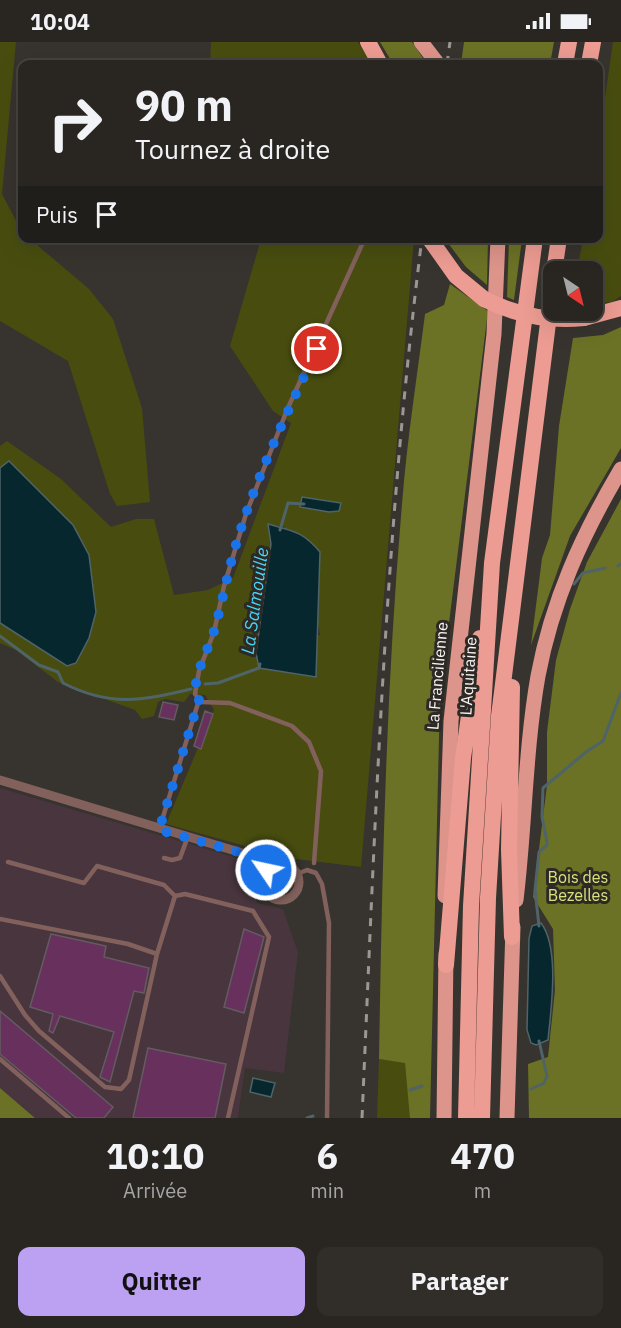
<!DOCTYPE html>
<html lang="fr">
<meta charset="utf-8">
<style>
body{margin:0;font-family:"IBM Plex Sans",sans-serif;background:#312e2a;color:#f1f3f6;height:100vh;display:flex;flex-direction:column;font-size:22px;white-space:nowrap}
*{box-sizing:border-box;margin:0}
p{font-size:20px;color:#a5a5a5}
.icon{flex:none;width:33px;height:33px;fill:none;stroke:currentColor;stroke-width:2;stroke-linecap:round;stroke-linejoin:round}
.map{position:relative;height:1076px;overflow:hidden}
.panel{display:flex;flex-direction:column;background:#292622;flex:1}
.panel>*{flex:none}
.guide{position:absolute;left:18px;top:18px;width:585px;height:183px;border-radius:12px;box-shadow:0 6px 24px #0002,0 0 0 2px #454340;background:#292622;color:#f1f3f6;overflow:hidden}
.needle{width:39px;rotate:145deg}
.tools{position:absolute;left:543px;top:219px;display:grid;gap:12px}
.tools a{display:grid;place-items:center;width:60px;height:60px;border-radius:12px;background:#292622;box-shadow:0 6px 24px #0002,0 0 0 2px #454340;font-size:30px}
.pin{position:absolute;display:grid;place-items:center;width:51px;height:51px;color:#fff;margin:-26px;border:3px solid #fff;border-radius:50%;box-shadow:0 2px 6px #0007}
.me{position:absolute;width:66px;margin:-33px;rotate:304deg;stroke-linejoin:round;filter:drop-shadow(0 0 4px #0008)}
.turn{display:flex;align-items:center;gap:21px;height:126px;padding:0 18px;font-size:27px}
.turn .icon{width:78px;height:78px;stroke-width:2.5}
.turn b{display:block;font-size:42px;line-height:51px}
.then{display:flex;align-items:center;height:57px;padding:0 18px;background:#0003;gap:12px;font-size:22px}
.eta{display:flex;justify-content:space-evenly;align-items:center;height:102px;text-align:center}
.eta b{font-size:36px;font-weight:700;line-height:42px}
.button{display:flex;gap:12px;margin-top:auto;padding:12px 18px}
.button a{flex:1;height:69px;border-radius:12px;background:#bca0f2;color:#111;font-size:24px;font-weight:700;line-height:69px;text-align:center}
.button a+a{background:#312e2a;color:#f1f3f6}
.status{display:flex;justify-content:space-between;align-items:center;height:42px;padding:0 30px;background:#292622;direction:ltr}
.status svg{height:16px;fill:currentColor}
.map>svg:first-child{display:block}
.industrial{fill:#48353e}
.green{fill:#484d0f;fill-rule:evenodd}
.forest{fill:#6b7125}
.water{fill:#07272f;stroke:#4f6469;stroke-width:1.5}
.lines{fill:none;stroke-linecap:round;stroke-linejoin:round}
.stream{stroke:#4f6469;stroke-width:3}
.building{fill:#68315d;stroke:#625c60;stroke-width:1.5}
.service{stroke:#82615c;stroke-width:4.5}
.minor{stroke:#82615c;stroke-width:9}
.trunk{stroke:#dd948a;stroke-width:15}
.motorway{stroke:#ec9c92;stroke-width:16}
.rail{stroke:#9b9894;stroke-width:3;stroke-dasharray:8 8;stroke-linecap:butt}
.motorway-bridge{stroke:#ec9c92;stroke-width:16}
.route{stroke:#1a73e8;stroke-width:10;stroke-dasharray:0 18}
.labels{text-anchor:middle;stroke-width:6;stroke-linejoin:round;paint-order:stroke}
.street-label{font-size:16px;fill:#f7f4f1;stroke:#2d2925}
.park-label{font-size:16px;fill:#d9e37b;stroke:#2d2925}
.water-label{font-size:18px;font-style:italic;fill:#46d6f9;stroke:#2d2925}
</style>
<div class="status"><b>10:04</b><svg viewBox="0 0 49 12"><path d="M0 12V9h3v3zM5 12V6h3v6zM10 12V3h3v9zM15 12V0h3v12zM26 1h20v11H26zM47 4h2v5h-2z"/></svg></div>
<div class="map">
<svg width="621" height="1076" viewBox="0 0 621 1076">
<rect width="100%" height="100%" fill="#37332e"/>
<path class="industrial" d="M0 746 247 819 257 861 283 867 298 910 284 1031 245 1026 238 1076H35L0 1046Z"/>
<path class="green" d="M0 0H16L2 152 22 190V196L30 197 89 247 113 277 142 366 150 460 117 464 110 452 68 319 0 279Z
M211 0H358L372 22H210Z
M613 0H621V254L612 260 593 262 592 230 577 229 583 197 598 196 599 97Z
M261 197H414L361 825 288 816 166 782 214 668 205 653 190 652 184 660 165 657 158 660 154 674 142 677 135 668 58 640 16 608 0 601V581L67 624 76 621 89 596 9 419 0 426V404L7 399 61 437 111 485 136 477H154L174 553 208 548 233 536 291 381 273 369 230 304ZM268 483 284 484 318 582 320 593 256 611 271 502Z
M379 1017 405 1020 411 1076H377Z"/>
<path class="forest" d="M380 0H412L427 22H393Z
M464 0H554L550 22H461Z
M445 197H488L487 243 466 225Z
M509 197H522L514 258 507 255Z
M450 242 488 269 440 653 430 1076H410L405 1021 379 1017C382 832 386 646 402 462 407 398 417 335 425 272L444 263Z
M621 285V406L570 494 531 603 542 516 550 493 559 384 573 296 603 293Z
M621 457V1076H529L528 1022 548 1015 555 948 553 887 533 855 547 743V690L556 618 570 567 587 520Z
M0 1046 35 1076H0Z"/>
<path class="water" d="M9 419 73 483 89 513 96 570 89 596 76 621 67 624 0 581V426Z
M302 455 341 461 339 469 329 470 300 465Z
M268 482C293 489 302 489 320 510L316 635 259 626 256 611 271 502Z
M541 881C560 906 551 967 548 998L536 1003 531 1001 527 988 529 896 532 884Z
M253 1036 275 1041 271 1055 250 1050Z"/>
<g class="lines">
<path class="stream" d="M280 488 288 461 304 462
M618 524 621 522
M574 542 583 531 605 526
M0 594 39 623 58 630 63 641C110 665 141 659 191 647
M205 642 218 641 259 626 260 622
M539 884 535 848 539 810 547 803V800L542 775 543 746 586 710 603 699 621 651
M531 1047 544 1041 547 1034 539 999
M410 1048 422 1044
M307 1076 313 1074"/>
</g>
<path class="building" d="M163 660 178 663 174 678 159 675Z
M205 669 213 672 201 707 194 704Z
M244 887 264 895 244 971 224 965Z
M51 892 106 904 104 915 149 926 144 951 134 949 110 1040 100 1035 114 990 60 974 53 991 49 989 53 972 30 965Z
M0 969 113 1065 104 1076H76L0 1012Z
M148 1006 226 1022 215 1076H133Z"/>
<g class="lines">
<path class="service" d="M159 788 199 658
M164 816 172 818 180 816 187 797
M8 820 84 841 97 824 164 843 175 854
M314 821 321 729 309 700 292 684 230 661 201 660 195 652 199 629 214 590 224 544 246 472 287 368 365 196
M297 832 307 828 316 831 322 842 329 881 327 1076
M0 877 128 902 157 912 129 1038 121 1047 105 1045 39 989 25 973 0 934
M157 912 175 854 185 852 253 869 269 895 228 1076
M0 1017 69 1076"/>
<path class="minor" d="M0 738 249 813 266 828
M263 840a18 18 0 1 1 36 0a18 18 0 1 1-36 0Z"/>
<path class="trunk" d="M421 0 438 22
M445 854 451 679 494 292 498 196
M516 858C525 784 525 708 538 634 552 559 582 493 621 427
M444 1076 446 911
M507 1076 513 885"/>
<path class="motorway" d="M368 0 380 22
M565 22 569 0
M589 22 593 0
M429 196 456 234 484 257
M554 230 559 196
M584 276 621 266
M512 895 509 808 512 645
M446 923 463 716 480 596
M466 1076 471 864 492 521 535 196
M482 1076 488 856 499 674 554 233"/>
<path class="rail" d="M447 22 450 0
M362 1076C375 782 385 488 422 196"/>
<path class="motorway-bridge" d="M484 257C516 273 548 280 584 276"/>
</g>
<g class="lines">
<path class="route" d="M266 828 249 813 159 788 199 658C187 644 210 605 214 589 223 559 228 527 238 496 258 431 288 369 317 307"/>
</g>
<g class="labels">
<g class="street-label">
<text transform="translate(437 634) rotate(-85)" y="6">La Francilienne</text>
<text transform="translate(468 634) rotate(-86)" y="6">L'Aquitaine</text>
</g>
<g class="park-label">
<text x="578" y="841">Bois des<tspan x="578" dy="18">Bezelles</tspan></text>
</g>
<g class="water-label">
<text transform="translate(255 559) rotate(-82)" y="6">La Salmouille</text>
</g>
</g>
</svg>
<div class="tools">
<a><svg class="needle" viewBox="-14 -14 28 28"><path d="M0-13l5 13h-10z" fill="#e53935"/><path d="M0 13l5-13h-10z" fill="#a5a5a5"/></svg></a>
</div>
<div class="pin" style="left:317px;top:307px;background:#d93025"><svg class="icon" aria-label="arrive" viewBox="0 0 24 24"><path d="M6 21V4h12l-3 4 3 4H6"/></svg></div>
<svg class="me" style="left:266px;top:828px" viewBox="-20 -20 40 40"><circle r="17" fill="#1a73e8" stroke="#fff" stroke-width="3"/><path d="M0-11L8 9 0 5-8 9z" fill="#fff"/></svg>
<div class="guide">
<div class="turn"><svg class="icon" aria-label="right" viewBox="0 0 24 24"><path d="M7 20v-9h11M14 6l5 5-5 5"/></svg><div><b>90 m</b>Tournez à droite</div></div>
<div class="then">Puis<svg class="icon" aria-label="arrive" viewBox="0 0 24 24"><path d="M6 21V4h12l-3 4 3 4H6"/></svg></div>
</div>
</div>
<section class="panel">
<div class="eta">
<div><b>10:10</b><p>Arrivée</p></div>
<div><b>6</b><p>min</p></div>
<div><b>470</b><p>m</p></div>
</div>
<div class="button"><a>Quitter</a><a>Partager</a></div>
</section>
